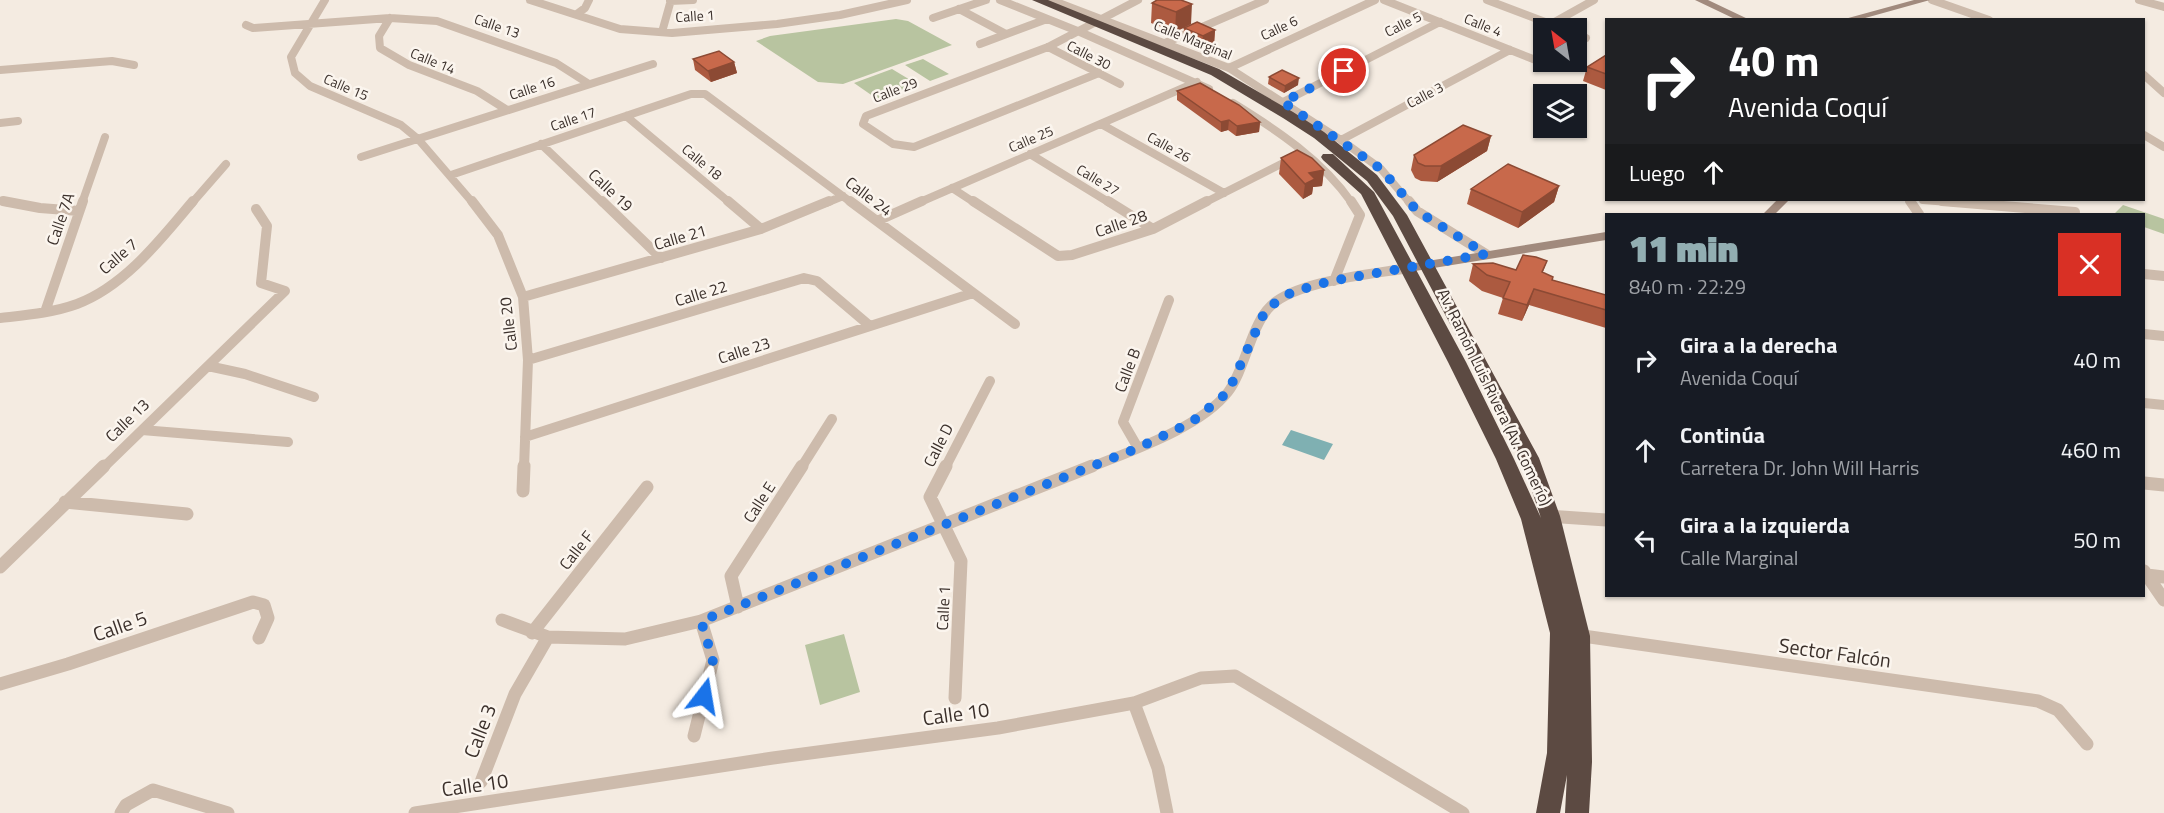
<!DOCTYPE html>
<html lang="es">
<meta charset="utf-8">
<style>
body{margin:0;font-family:"Titillium Web",sans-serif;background:#20242c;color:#f1f3f6;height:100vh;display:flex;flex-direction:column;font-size:22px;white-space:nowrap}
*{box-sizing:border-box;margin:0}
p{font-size:20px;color:#9ea1a6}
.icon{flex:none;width:33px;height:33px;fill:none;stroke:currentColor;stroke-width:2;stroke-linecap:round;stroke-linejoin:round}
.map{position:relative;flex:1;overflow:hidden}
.side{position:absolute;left:1605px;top:213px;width:540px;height:384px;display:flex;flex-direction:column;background:#171b24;border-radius:0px;box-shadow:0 2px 4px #0004}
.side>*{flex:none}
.top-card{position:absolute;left:1605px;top:18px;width:540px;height:183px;border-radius:0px;box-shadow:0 2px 4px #0004;background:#202124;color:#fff;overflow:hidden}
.needle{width:39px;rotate:329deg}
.tools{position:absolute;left:1533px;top:18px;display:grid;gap:12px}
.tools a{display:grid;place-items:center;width:54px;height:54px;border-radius:0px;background:#171b24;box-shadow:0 2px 4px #0004;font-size:30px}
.pin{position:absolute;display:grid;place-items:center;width:51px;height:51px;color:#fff;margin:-26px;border:3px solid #fff;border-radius:50%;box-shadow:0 2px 6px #0007}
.me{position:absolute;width:66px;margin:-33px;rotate:14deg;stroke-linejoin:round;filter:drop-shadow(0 0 4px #0008)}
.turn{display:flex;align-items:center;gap:21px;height:126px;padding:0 24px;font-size:27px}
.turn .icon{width:78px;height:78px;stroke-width:2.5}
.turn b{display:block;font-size:42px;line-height:51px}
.then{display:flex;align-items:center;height:57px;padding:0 24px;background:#0003;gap:12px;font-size:22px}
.round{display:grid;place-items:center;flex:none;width:63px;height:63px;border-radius:0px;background:#20242c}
.summary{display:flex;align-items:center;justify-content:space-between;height:102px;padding:0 24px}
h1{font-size:36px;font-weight:800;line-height:45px;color:#92aeb2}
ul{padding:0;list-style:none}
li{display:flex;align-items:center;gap:18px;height:90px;padding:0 24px}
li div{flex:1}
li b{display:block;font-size:22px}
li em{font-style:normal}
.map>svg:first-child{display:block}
.green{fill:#b8c4a0}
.water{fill:#7fb0b2}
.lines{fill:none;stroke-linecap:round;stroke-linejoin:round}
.street-far2{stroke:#cdbbac;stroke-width:8}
.street-far1{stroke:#cdbbac;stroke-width:10}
.street{stroke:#cdbbac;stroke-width:13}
.secondary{fill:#a18a7d;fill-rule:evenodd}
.highway{fill:#5c4a42;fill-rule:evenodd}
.wall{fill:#ac5a40}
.shaded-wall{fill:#8c4a34}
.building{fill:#c8694b;stroke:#8c4a34;stroke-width:1.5}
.route{stroke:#1a73e8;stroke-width:10;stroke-dasharray:0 18}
.labels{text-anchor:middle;stroke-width:5;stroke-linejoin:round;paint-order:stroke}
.far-street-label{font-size:14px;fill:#3b302b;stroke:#fbf5ee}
.street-label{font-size:16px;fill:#3b302b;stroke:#fbf5ee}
.near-street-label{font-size:20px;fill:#3b302b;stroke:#fbf5ee}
</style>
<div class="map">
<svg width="2164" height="813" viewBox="0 0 2164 813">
<rect width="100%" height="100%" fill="#f4ebe1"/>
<path class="green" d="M896 19 908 21 952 45 843 84 818 82 756 41 770 36Z
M923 59 949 74 930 81 905 65Z
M892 69 912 81 913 86 877 99 854 83Z
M2123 205 2164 219V234L2144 227V214H2114Z
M844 634 860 692 820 705 805 645Z"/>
<path class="water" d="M1291 430 1333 444 1324 460 1282 445Z"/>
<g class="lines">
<path class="street-far2" d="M325 0 291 57 295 73 310 86 401 125 418 139 473 203
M530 0 620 29 672 33 777 24 840 15 907 0
M1000 0 1080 32 1209 89
M1051 0 1229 68 1341 140 1381 169 1410 203
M1384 0 1538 61
M1487 0 1561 28
M1932 0 1989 20
M2139 0 2164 7
M670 1 693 0
M959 9 1006 34
M577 14 585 8 589 0
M390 18 379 36 380 48 409 65 477 91 507 110
M933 18 986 0
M1551 24 1594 0
M246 25 253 28 390 18 437 21 556 63 589 84
M662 32 671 0
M1576 34 1586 38
M1165 43 1265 0
M980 44 1047 19
M1048 47 1120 84
M1229 68 1375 0
M0 70 112 61 134 65
M1099 73 914 147 893 144 863 124 866 116 1048 47 1138 0
M2144 75 2164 93
M1283 102 1440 22
M1233 103C1277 130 1322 160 1352 203
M626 116 730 203
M0 123 18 121
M1101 124 1224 193
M2144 135 2164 147
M1341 140 1510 50
M541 144 603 203
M1030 154 1110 203
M361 157 653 64
M451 175 691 94H705L852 203
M952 188 975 203
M1909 200 1911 203
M1923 200 1961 203
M0 201 11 203
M82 203 105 137
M192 203 226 164
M826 203 843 196
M918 203 1197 82
M1204 203 1293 158"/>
<path class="street-far1" d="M3 201 40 208 79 211
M472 201 498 235 523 297 528 360 524 468
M602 201 661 258
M728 201 761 229
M850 201 1015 324
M973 201 1058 256 1072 255 1153 229 1207 201
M1108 201 1153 229
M1409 201 1417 211 1486 254
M1910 201 1919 214
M1942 201 2075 212
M877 221 922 201
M2144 274 2164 276
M1334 281 1360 215 1351 201
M523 297 761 229 829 201
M45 312 83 201
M0 318C26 315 52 313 77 304 125 286 161 239 193 201
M2144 334 2164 336
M528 360 804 278 817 281 870 326
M208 366 245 374 314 397
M2144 403 2164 405
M142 430 288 442
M525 437 973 293
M1138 448 1123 422 1169 300
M103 468 285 291 261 283 267 226 256 209
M801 468 832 419
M945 468 990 381
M1089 468C1130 451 1200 428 1228 392 1244 371 1250 331 1267 310 1289 281 1374 274 1409 268"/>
<path class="street" d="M946 466 930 497 961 561 955 698
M2144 483 2164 485
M523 491 524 466
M65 502 187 514
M1547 516 1606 520
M0 567 104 466
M2144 571 2164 600
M2147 575 2164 577
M738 607 731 576 802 466
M502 620 548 637 625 639 701 621 1092 466
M532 633 647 487
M1576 635 2038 701 2058 710 2087 744
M0 684 68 664 253 602 264 605 268 618 259 638
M1134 703 1158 768 1167 813
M694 736 713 660 701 621
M481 782 515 694 548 637
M121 813 126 805 153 790 228 813
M415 813 773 758 998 728 1134 703 1201 678 1235 676 1463 813"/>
<path class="secondary" d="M1695 0H1708L1750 20H1737Z
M1914 0H1930L1858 20H1841Z
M1777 200H1789L1775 214H1763Z
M1606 232V240L1409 272 1402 268 1409 264Z"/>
<path class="highway" d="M1032 0H1048L1219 69 1293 112 1324 132 1377 175 1407 215 1539 458 1560 516 1590 636 1592 762 1589 813H1565L1567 775 1560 813H1536L1547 753 1550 633 1521 519 1496 459 1448 362 1361 194 1323 160 1321 157 1323 154H1333L1374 192 1466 362 1514 459 1541 518 1521 458 1393 216 1367 181 1314 138 1283 118 1211 75Z"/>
</g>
<path class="wall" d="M1181 0 1191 24 1175 32 1151 23 1152 3Z
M1184 28 1215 30 1214 44 1202 50 1183 42Z
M1606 55V90L1583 81 1587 67Z
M693 59 734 62 737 73 711 82 695 70Z
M1269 77 1298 85 1284 93 1268 84Z
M1177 91 1260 122 1259 132 1236 136 1228 130 1221 132 1177 100Z
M1491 136 1487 151 1437 182 1421 181 1415 178 1411 170 1414 155Z
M1281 158 1324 170 1322 186 1313 187 1312 194 1303 199 1279 174Z
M1559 186 1554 202 1518 228 1467 204 1471 189Z
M1547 261 1543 272 1552 280 1606 295V328L1529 305 1522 321 1498 314 1503 298 1482 291 1469 281 1473 264 1516 270Z"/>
<path class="shaded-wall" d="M1192 4 1191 24 1175 32 1176 12Z
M1215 30 1214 44 1202 50 1203 36Z
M734 62 737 73 711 82 708 71Z
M1299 78 1298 85 1284 93 1285 86Z
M1229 120 1228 130 1221 132V122Z
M1260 122 1259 132 1236 136 1237 126Z
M1491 136 1487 151 1437 182 1441 166Z
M1324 170 1322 186 1313 187 1312 194 1303 199 1305 184 1309 173Z
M1559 186 1554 202 1518 228 1522 212Z
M1534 289 1529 305 1522 321 1527 305Z"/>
<path class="building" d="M1157 0H1181L1192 4 1176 12 1152 3Z
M1197 22 1215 30 1203 36 1184 28Z
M719 51 734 62 708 71 693 59Z
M1606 55V74L1587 67Z
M1282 70 1299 78 1285 86 1269 77Z
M1200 83 1239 105 1260 122 1237 126 1229 120 1221 122 1177 91Z
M1463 125 1491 136 1441 166H1425L1418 163 1414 155Z
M1297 150 1312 158 1324 170 1309 173 1315 179 1305 184 1281 158Z
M1508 164 1559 186 1522 212 1471 189Z
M1523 255 1536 257 1547 261 1542 272 1553 277 1552 280 1606 295V310L1534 289 1527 305 1503 298 1510 282 1487 275 1473 264 1493 263 1516 270Z"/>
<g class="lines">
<path class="route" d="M704 696 713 660 701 621 1138 448 1192 422 1228 392 1266 309 1292 292 1331 281 1486 254 1417 211 1381 169 1283 102 1344 71"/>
</g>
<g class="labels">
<g class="far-street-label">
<text transform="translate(695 16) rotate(-4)" y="5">Calle 1</text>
<text transform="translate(1403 24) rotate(-27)" y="5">Calle 5</text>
<text transform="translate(1483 25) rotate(22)" y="5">Calle 4</text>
<text transform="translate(497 26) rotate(19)" y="5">Calle 13</text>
<text transform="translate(1279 28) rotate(-25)" y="5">Calle 6</text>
<text transform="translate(1193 40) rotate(22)" y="5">Calle Marginal</text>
<text transform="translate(1089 55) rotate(27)" y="5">Calle 30</text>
<text transform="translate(433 61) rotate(22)" y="5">Calle 14</text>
<text transform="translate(346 87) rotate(23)" y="5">Calle 15</text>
<text transform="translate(532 88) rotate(-18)" y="5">Calle 16</text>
<text transform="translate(895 90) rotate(-21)" y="5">Calle 29</text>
<text transform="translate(1425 95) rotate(-28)" y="5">Calle 3</text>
<text transform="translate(573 119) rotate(-19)" y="5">Calle 17</text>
<text transform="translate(1031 139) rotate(-23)" y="5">Calle 25</text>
<text transform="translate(1169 147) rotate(29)" y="5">Calle 26</text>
<text transform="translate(702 162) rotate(40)" y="5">Calle 18</text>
<text transform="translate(1098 180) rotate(31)" y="5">Calle 27</text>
</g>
<g class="street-label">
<text transform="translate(611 190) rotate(43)" y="6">Calle 19</text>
<text transform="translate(869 196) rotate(37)" y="6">Calle 24</text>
<text transform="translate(60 219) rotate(-71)" y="6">Calle 7A</text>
<text transform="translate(1121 223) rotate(-19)" y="6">Calle 28</text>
<text transform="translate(680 237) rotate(-16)" y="6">Calle 21</text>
<text transform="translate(118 256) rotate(-41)" y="6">Calle 7</text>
<text transform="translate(701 293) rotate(-17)" y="6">Calle 22</text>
<text transform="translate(508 324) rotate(-97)" y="6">Calle 20</text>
<text transform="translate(744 350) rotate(-18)" y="6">Calle 23</text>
<text transform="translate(1127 370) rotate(-69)" y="6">Calle B</text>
<text transform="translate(1495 397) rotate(64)" y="6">Av. Ramón Luis Rivera (Av. Comerío)</text>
<text transform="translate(127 420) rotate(-44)" y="6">Calle 13</text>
<text transform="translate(938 445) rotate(-63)" y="6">Calle D</text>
<text transform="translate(759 502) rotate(-57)" y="6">Calle E</text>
<text transform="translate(576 550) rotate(-52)" y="6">Calle F</text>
<text transform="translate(943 608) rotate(-87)" y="6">Calle 1</text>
</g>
<g class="near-street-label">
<text transform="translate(120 626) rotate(-19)" y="7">Calle 5</text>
<text transform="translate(1835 653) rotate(8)" y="7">Sector Falcón</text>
<text transform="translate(956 714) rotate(-8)" y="7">Calle 10</text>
<text transform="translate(480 731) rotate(-69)" y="7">Calle 3</text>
<text transform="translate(475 785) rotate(-8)" y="7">Calle 10</text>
</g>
</g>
</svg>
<div class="tools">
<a><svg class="needle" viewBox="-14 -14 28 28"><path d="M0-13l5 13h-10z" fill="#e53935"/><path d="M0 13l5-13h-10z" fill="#9ea1a6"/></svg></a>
<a><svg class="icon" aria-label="layers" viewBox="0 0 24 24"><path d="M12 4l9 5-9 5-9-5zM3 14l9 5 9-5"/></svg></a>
</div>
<div class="pin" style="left:1344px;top:71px;background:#d93025"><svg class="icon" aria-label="arrive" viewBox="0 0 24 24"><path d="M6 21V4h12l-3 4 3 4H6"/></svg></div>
<svg class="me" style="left:704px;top:696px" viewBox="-20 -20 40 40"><path d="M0-17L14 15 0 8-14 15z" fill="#1a73e8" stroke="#fff" stroke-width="4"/></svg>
<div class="top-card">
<div class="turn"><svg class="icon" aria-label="right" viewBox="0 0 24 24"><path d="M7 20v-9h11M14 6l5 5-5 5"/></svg><div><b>40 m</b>Avenida Coquí</div></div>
<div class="then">Luego<svg class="icon" aria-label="ahead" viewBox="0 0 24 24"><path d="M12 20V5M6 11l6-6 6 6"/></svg></div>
</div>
<section class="side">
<div class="summary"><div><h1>11 min</h1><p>840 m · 22:29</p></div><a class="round" style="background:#d93025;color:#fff"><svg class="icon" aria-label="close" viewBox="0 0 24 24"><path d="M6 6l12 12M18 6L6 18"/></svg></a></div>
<ul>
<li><svg class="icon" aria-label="right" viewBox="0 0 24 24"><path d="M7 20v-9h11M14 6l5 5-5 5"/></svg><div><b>Gira a la derecha</b><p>Avenida Coquí</p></div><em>40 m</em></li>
<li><svg class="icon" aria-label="ahead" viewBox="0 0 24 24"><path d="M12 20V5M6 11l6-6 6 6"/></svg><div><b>Continúa</b><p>Carretera Dr. John Will Harris</p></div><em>460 m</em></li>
<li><svg class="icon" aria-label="left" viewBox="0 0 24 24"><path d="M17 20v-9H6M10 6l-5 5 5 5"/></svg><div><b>Gira a la izquierda</b><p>Calle Marginal</p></div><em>50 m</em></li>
</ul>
</section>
</div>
